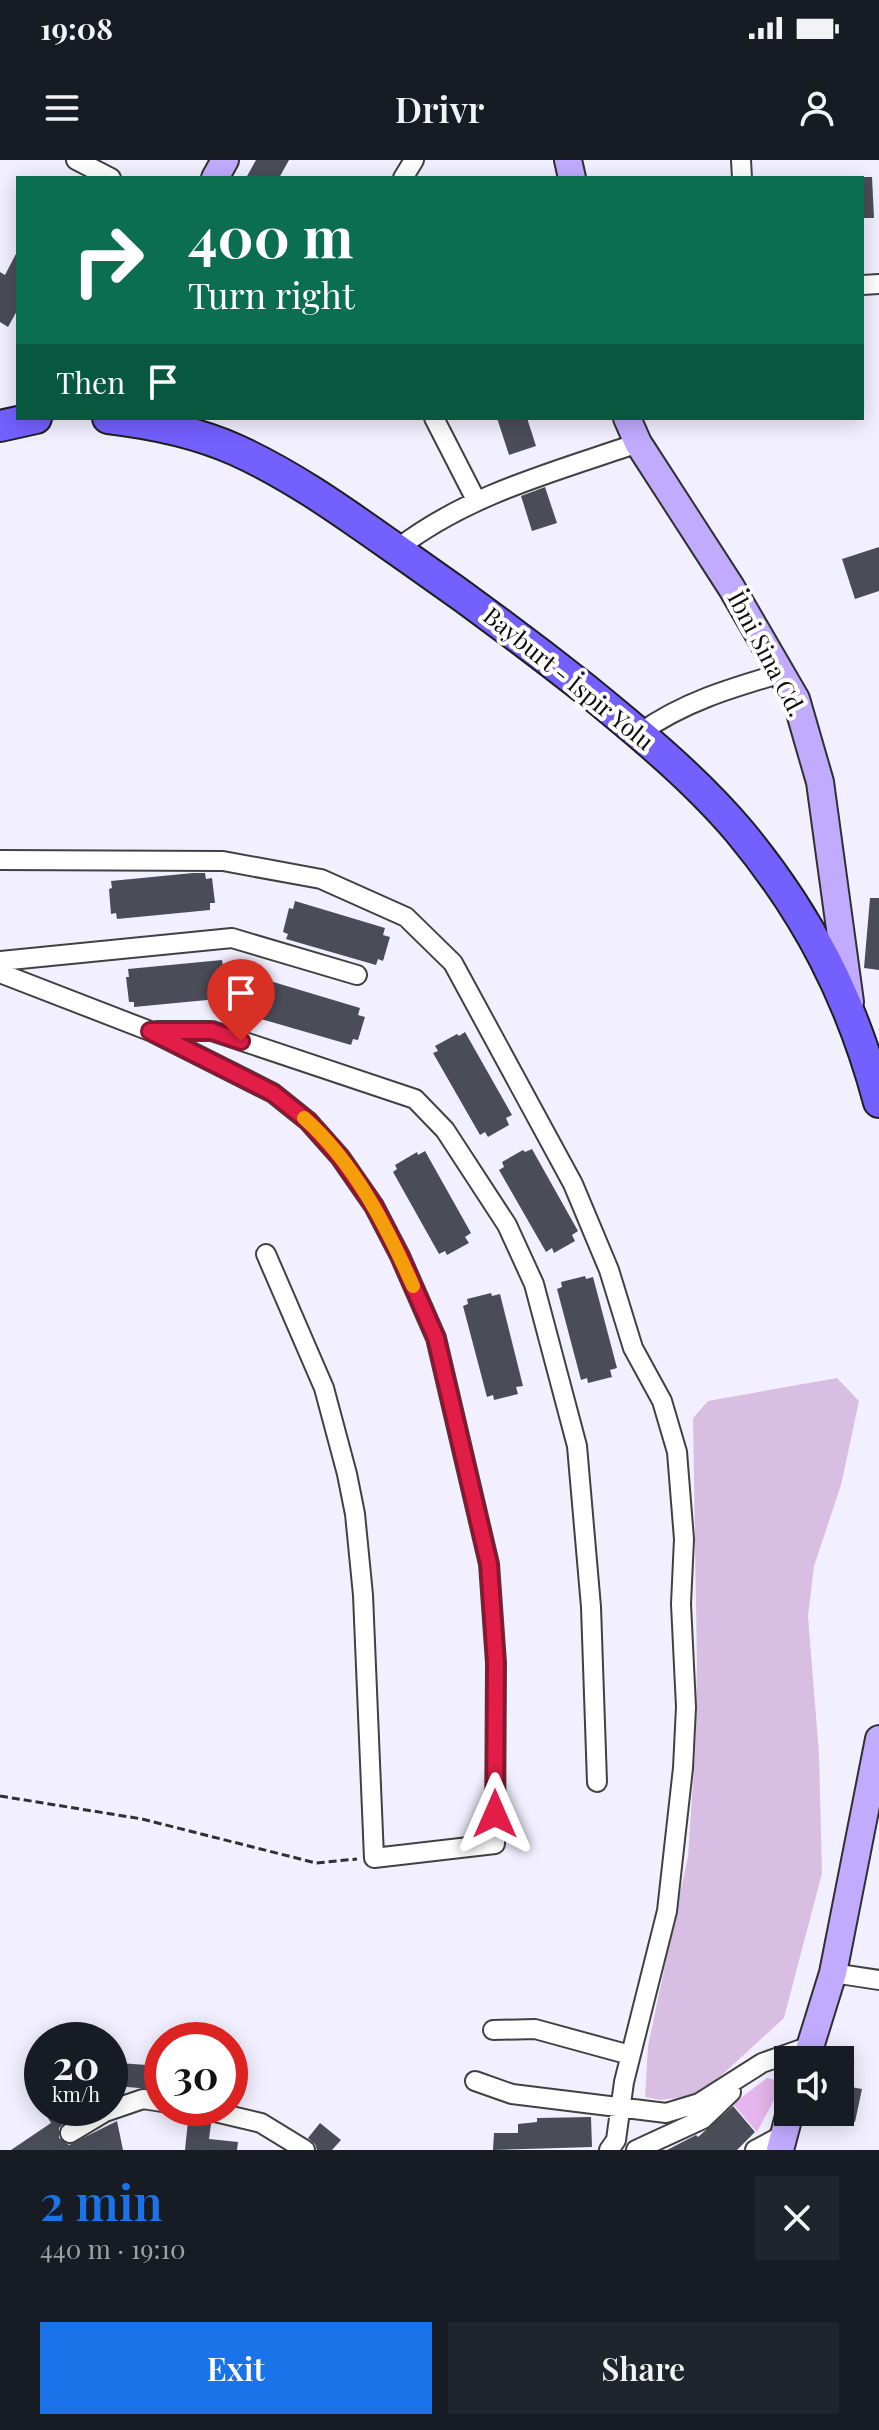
<!DOCTYPE html>
<meta charset="utf-8">
<style>
body{margin:0;font-family:"Playfair Display",serif;background:#20242c;color:#f1f3f6;height:100vh;display:flex;flex-direction:column;font-size:30px;white-space:nowrap}
*{box-sizing:border-box;margin:0}
p{font-size:26px;color:#9ea1a6}
.icon{flex:none;width:44px;height:44px;fill:none;stroke:currentColor;stroke-width:2;stroke-linecap:round;stroke-linejoin:round}
.map{position:relative;height:1990px;overflow:hidden}
.details{display:flex;flex-direction:column;background:#171b24;flex:1}
.details>*{flex:none}
.hud{position:absolute;left:16px;top:16px;width:848px;height:244px;border-radius:0px;box-shadow:0 4px 20px #0003;background:#0b6e4f;color:#fff;overflow:hidden}
.tools{position:absolute;left:774px;top:1886px;display:grid;gap:16px}
.tools a{display:grid;place-items:center;width:80px;height:80px;border-radius:0px;background:#171b24;box-shadow:0 4px 20px #0003;font-size:40px}
.speed{position:absolute;left:24px;top:1862px;display:flex;gap:16px;font-size:40px;font-weight:700;text-align:center}
.speed>*{display:grid;place-content:center;width:104px;height:104px;border-radius:50%;background:#171b24;box-shadow:0 4px 20px #0003;line-height:1}
.speed small{font-size:20px;font-weight:400}
.speed .limit{border:12px solid #d22;background:#fff;color:#111}
.pin{position:absolute;display:grid;place-items:center;width:68px;height:68px;color:#fff;margin:-82px -34px;border-radius:50% 50% 50% 0;rotate:-45deg;box-shadow:0 0 8px #0007}
.pin .icon{rotate:45deg}
.me{position:absolute;width:88px;margin:-44px;rotate:0deg;stroke-linejoin:round;filter:drop-shadow(0 0 6px #0008)}
.turn{display:flex;align-items:center;gap:28px;height:168px;padding:0 40px;font-size:36px}
.turn .icon{width:104px;height:104px;stroke-width:2.5}
.turn b{display:block;font-size:56px;line-height:68px}
.then{display:flex;align-items:center;height:76px;padding:0 40px;background:#0003;gap:16px;font-size:30px}
.round{display:grid;place-items:center;flex:none;width:84px;height:84px;border-radius:0px;background:#20242c}
.summary{display:flex;align-items:center;justify-content:space-between;height:136px;padding:0 40px}
h1{font-size:48px;font-weight:600;line-height:60px;color:#1a73e8}
.cta{display:flex;gap:16px;margin-top:auto;padding:16px 40px}
.cta a{flex:1;height:92px;border-radius:0px;background:#1a73e8;color:#fff;font-size:32px;font-weight:600;line-height:92px;text-align:center}
.cta a+a{background:#20242c;color:#f1f3f6}
.status{display:flex;justify-content:space-between;align-items:center;height:56px;padding:0 40px;background:#171b24;direction:ltr}
.status svg{height:22px;fill:currentColor}
header{display:flex;justify-content:space-between;align-items:center;height:104px;padding:0 40px;background:#171b24;font-size:36px;font-weight:600}
.map>svg:first-child{display:block}
.green{fill:#e4b6ed}
.cemetery{fill:#d8bee3}
.building{fill:#4a4d58}
.lines{fill:none;stroke-linecap:round;stroke-linejoin:round}
.street-casing{stroke:#414141;stroke-width:22}
.secondary-casing{stroke:#303030;stroke-width:30}
.primary-casing{stroke:#1f1f1f;stroke-width:34}
.path{stroke:#303030;stroke-width:3;stroke-dasharray:8 4;stroke-linecap:butt}
.street{stroke:#fff;stroke-width:18}
.secondary{stroke:#c0abff;stroke-width:26}
.primary{stroke:#7360ff;stroke-width:30}
.route-casing{stroke:#92132f;stroke-width:20}
.route{stroke:#e11d48;stroke-width:14}
.slow{stroke:#f59e0b;stroke-width:14}
.labels{text-anchor:middle;stroke-width:8;stroke-linejoin:round;paint-order:stroke}
.street-label{font-size:24px;fill:#0e0e0e;stroke:#fff}
</style>
<div class="status"><b>19:08</b><svg viewBox="0 0 49 12"><path d="M0 12V9h3v3zM5 12V6h3v6zM10 12V3h3v9zM15 12V0h3v12zM26 1h20v11H26zM47 4h2v5h-2z"/></svg></div>
<header><svg class="icon" aria-label="menu" viewBox="0 0 24 24"><path d="M4 6h16M4 12h16M4 18h16"/></svg>Drivr<svg class="icon" aria-label="person" viewBox="0 0 24 24"><circle cx="12" cy="8" r="4"/><path d="M4 21q1-7 8-7t8 7"/></svg></header>
<div class="map">
<svg width="879" height="1990" viewBox="0 0 879 1990">
<rect width="100%" height="100%" fill="#f2f0ff"/>
<path class="green" d="M767 1918 775 1920 781 1927 757 1972 733 1944Z"/>
<path class="cemetery" d="M837 1218 859 1241 841 1325 814 1406 808 1456 819 1594 822 1713 784 1858 723 1914 694 1936 660 1940 645 1937 648 1886 688 1696 695 1593 697 1504 693 1258 708 1241Z"/>
<path class="building" d="M256 0H289L279 18H246Z
M862 17H872L874 58H862Z
M18 90V149L8 167 0 162V112L5 115Z
M497 258H527L536 286 509 295Z
M545 327 557 363 532 371 521 336Z
M879 387V431L855 439 842 399Z
M193 713H205L206 719 212 718 215 743H210V750L117 759 116 753 111 754 109 729 112 728 111 721Z
M870 738H879V810L864 808Z
M295 741 385 768 383 775 390 777 383 801 378 799 376 805 286 779 288 774 283 772 289 748 293 749Z
M222 800 223 807 230 806 232 831H227L228 838 134 847V842H129L126 817H129L128 809Z
M270 821 360 848 358 855 365 857 358 880 353 879 351 885 261 859 263 853 258 852 264 828H268Z
M465 872 512 955 506 958 509 965 488 977 485 972 480 975 433 893 438 891 435 886 457 874 459 876Z
M532 989 578 1071 572 1075 575 1081 554 1093 552 1088 546 1092 499 1010 504 1007 502 1002 523 990 525 992Z
M425 991 471 1073 465 1077 469 1083 447 1095 445 1091 439 1094 393 1012 397 1009 395 1005 417 992 418 995Z
M585 1116 586 1119 593 1117 617 1208 610 1210 612 1217 588 1223 587 1218 581 1220 557 1129 562 1127 561 1122Z
M491 1133 492 1136 500 1134 523 1226 516 1227 518 1234 494 1240 493 1235 487 1237 463 1146 468 1144 467 1139Z
M147 1901 162 1903V1930L116 1926 118 1903 147 1905Z
M840 1925 862 1929 855 1962 840 1958Z
M733 1946 755 1972 737 1990H667L696 1975 698 1977Z
M42 1948H58L66 1961 59 1968V1978L69 1985 117 1961 123 1990H11L51 1963Z
M591 1957 592 1987 493 1990 494 1973H518V1964L537 1962V1958Z
M188 1961 211 1964 209 1979 238 1982 237 1990H185Z
M320 1963 341 1980 332 1990H317L315 1984 308 1978Z"/>
<g class="lines">
<g class="street-casing">
<path id="street" d="M76 0 111 18
M741 0 742 18
M403 18 414 0
M862 125 879 124
M434 258 476 340
M397 389C468 334 554 312 638 283
M640 573C683 542 731 528 782 513
M0 700 223 701 321 719 406 757 453 803 573 1024 609 1110 633 1188 662 1241 677 1292 684 1379 681 1444 686 1547 683 1608 667 1751 624 1922 616 1980 609 1990
M0 801 232 778 357 815
M0 813 150 871 273 933 308 961 340 997 374 1046 400 1096 436 1178 489 1404 496 1503 495 1684 374 1698 363 1435 355 1354 347 1314 324 1228 266 1094
M157 871H212L415 939 445 970 507 1065 534 1124 577 1286 591 1447 597 1622
M833 1813 879 1820
M493 1870 535 1869 630 1895
M475 1921 512 1934 666 1953 699 1943 762 1903 810 1886
M198 1948 261 1963 305 1990
M70 1973 105 1952 143 1939 162 1942
M636 1990 703 1959 731 1932
M755 1990 783 1975"/>
</g>
<g class="secondary-casing">
<path id="secondary" d="M568 0 572 18
M215 18 225 0
M627 258 638 283 731 427 796 539 820 622 850 842
M806 1900 833 1813 879 1579
M780 1990 790 1952"/>
</g>
<g class="primary-casing">
<path id="primary" d="M108 258C151 263 196 272 236 290 298 318 354 360 410 399 469 440 527 483 584 528 638 572 694 618 739 671 808 754 851 838 879 942
M0 266 36 258"/>
</g>
<path class="path" d="M0 1636 142 1659 316 1703 357 1699"/>
<use href="#street" class="street"/>
<use href="#secondary" class="secondary"/>
<use href="#primary" class="primary"/>
</g>
<g class="lines">
<g class="route-casing">
<path id="route" d="M241 881 212 871H150L273 933 308 961 340 997 374 1046 400 1096 436 1178 489 1404 496 1503 495 1654"/>
</g>
<use href="#route" class="route"/>
<path class="slow" d="M304 958C354 1002 387 1067 413 1126"/>
</g>
<g class="labels">
<g class="street-label">
<text transform="translate(766 494) rotate(62)" y="8">İbni Sina Cd.</text>
<text transform="translate(568 519) rotate(39)" y="8">Bayburt - İspir Yolu</text>
</g>
</g>
</svg>
<div class="tools">
<a><svg class="icon" aria-label="sound" viewBox="0 0 24 24"><path d="M4 9h4l5-4v14l-5-4H4zM17 9q2 3 0 6"/></svg></a>
</div>
<div class="speed"><div>20<small>km/h</small></div><div class="limit">30</div></div>
<div class="pin" style="left:241px;top:881px;background:#d93025"><svg class="icon" aria-label="arrive" viewBox="0 0 24 24"><path d="M6 21V4h12l-3 4 3 4H6"/></svg></div>
<svg class="me" style="left:495px;top:1654px" viewBox="-20 -20 40 40"><path d="M0-17L14 15 0 8-14 15z" fill="#e11d48" stroke="#fff" stroke-width="4"/></svg>
<div class="hud">
<div class="turn"><svg class="icon" aria-label="right" viewBox="0 0 24 24"><path d="M7 20v-9h11M14 6l5 5-5 5"/></svg><div><b>400 m</b>Turn right</div></div>
<div class="then">Then<svg class="icon" aria-label="arrive" viewBox="0 0 24 24"><path d="M6 21V4h12l-3 4 3 4H6"/></svg></div>
</div>
</div>
<section class="details">
<div class="summary"><div><h1>2 min</h1><p>440 m · 19:10</p></div><a class="round"><svg class="icon" aria-label="close" viewBox="0 0 24 24"><path d="M6 6l12 12M18 6L6 18"/></svg></a></div>
<div class="cta"><a>Exit</a><a>Share</a></div>
</section>
